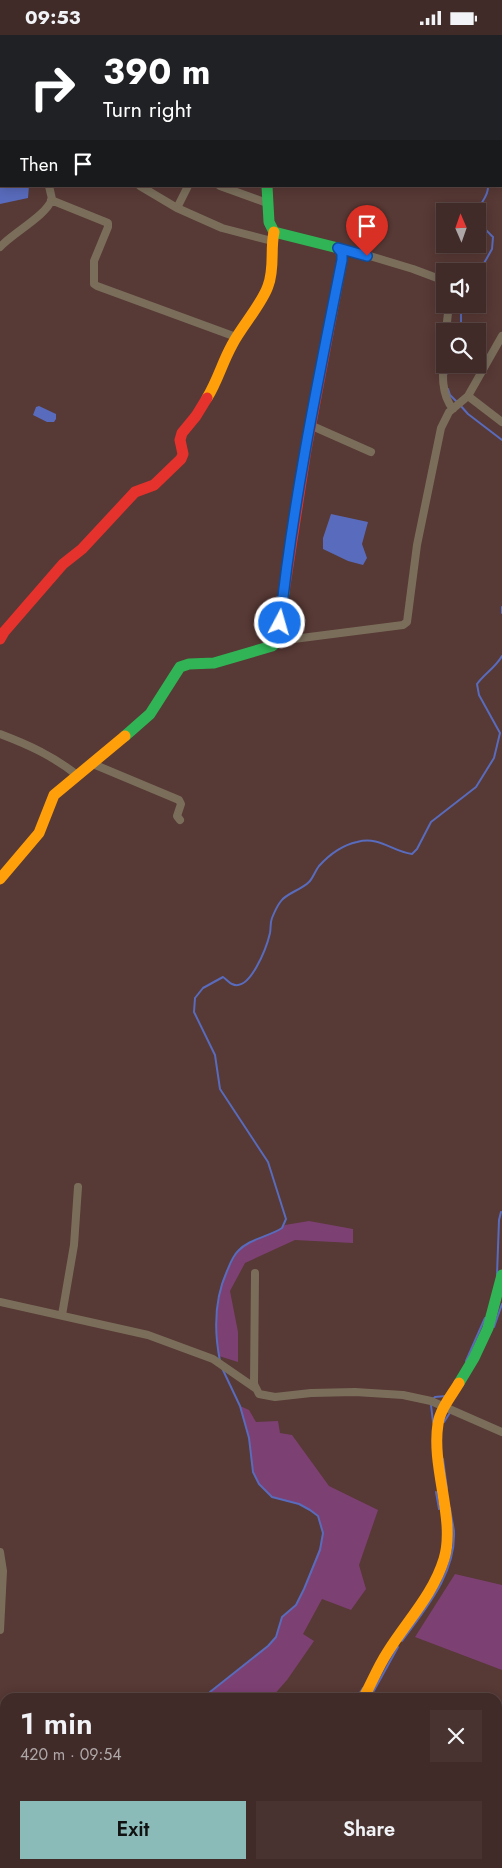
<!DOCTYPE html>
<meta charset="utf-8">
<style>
body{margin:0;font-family:Jost,sans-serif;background:#483330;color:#f1f3f6;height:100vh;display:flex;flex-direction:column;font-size:19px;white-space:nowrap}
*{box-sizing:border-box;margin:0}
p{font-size:16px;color:#aea7a8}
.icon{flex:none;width:28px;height:28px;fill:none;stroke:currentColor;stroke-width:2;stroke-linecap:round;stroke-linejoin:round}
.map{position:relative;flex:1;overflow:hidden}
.details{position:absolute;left:0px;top:1658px;width:502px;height:176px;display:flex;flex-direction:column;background:#412b28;border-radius:15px 15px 0 0;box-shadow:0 2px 12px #0003,0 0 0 1px #5a4745}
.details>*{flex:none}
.hud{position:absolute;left:0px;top:0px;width:502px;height:152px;box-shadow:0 2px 12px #0003,0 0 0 1px #5a4745;background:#202124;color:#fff;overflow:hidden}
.needle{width:32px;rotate:358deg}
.buttons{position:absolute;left:436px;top:168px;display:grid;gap:10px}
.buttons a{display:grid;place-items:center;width:50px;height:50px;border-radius:0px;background:#412b28;box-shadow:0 2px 12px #0003,0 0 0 1px #5a4745;font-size:25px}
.pin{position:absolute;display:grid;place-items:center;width:42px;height:42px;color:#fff;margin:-51px -21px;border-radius:50% 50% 50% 0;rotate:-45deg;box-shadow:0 0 5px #0007}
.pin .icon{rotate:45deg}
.me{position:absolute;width:55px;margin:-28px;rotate:6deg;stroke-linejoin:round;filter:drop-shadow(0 0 4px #0008)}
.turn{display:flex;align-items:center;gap:18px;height:105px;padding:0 20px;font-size:22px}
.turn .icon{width:65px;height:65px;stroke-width:2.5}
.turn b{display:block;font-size:35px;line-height:42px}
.then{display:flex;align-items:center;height:48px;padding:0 20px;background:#0003;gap:10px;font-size:19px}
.round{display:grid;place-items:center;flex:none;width:52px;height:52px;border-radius:0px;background:#483330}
.headline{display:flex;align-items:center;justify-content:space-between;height:85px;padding:0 20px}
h1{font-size:30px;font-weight:600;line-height:38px}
.action{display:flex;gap:10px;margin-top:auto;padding:10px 20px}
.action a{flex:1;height:58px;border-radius:0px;background:#8bbbb9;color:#111;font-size:20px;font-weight:600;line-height:58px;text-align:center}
.action a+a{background:#483330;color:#f1f3f6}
.status{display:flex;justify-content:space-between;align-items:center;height:35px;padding:0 25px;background:#412b28;direction:ltr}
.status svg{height:14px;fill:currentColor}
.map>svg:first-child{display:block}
.green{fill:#7d4073}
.water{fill:#596bbc}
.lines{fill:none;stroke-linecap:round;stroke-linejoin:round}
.stream{stroke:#596bbc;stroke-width:2}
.street{stroke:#7a6e5b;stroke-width:8}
.fast{stroke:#30b455;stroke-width:11}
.slow{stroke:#ff9f0a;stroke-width:11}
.jam{stroke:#e5322d;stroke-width:11}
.route-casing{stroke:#114b97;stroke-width:12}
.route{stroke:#1a73e8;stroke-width:9}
</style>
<div class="status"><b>09:53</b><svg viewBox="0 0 49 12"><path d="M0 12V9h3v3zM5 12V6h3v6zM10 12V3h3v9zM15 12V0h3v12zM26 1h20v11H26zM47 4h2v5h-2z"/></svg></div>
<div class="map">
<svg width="502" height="1833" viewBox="0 0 502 1833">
<rect width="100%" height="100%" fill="#573935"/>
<path class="green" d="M309 1186 353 1194V1208L295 1205 245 1228 230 1256 238 1297V1327L219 1321 216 1288 220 1255 223 1244 238 1216 248 1208 280 1195 285 1190Z
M240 1371 249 1375 256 1387 278 1386 280 1398 292 1400 329 1451 378 1475 359 1530 366 1554 351 1575 322 1564 303 1599 314 1606 287 1645 272 1662H206L210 1657 268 1611 276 1602 282 1582 296 1570 304 1554 322 1506 323 1498 318 1481 299 1469 272 1462 259 1449 253 1437 249 1403Z
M455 1539 502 1550V1635L415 1602Z"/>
<path class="water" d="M0 131 1 151H29L28 163 0 169Z
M39 371 56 379V384L54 387H47L33 380 36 372Z
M331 479 368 487 362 509 367 523 363 530 348 526 323 514V503Z"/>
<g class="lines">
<path class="stream" d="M485 1V0
M478 239 492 214 493 202C489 198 482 192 480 186 473 170 489 165 488 151
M461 296V277L463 269
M446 340 451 329
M448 354 450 360 457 367
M460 370 468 379 502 405
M502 572V578
M497 1240 499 1185 501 1177
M494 1292 502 1269
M220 1326C214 1296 214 1265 227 1236 230 1229 233 1221 238 1216 249 1204 268 1202 282 1193L286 1184 268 1127 220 1054 215 1020 194 977 195 963 203 953 223 942C226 944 229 948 232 949 250 958 267 911 270 898 271 893 270 888 272 883 274 878 277 871 281 866 287 858 301 855 309 847 313 843 315 836 319 831 329 820 343 810 357 807 380 801 391 816 412 819L417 814 431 787 476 752 494 723 500 698 479 660 477 649C485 638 495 633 502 621
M466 1326 485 1283
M433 1364 435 1362 446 1361
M431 1370 433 1387
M444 1387 451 1376
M443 1424 447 1454
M436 1457 439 1474
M402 1606C425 1574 456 1539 454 1496 453 1489 451 1481 450 1473
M372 1659 398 1612
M206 1662 210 1657 268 1611 276 1602 282 1582 296 1570 304 1554 320 1515 323 1498 318 1481 310 1475 299 1469 272 1462 259 1449 253 1437 249 1403 240 1371 222 1333
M357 1662 363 1653
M252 1829H253
M158 1833V1829
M237 1833 239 1829"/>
<path class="street" d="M309 1 310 0
M0 47 1 49
M140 151 177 173 222 193 272 206
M220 151 267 168
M51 165 108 188V192L94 226V249L97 251 236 302
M177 173 188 151
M0 212C14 197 46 181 52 164L49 151
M338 213 350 215 413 234 445 246
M446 296 449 269
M445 308C444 329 438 356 453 374
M468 361 502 301
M310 390 371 417
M278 606 403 590 407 587 417 510 441 393 449 377 468 361 502 387
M0 699C29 710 53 721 77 740
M93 729 179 765 181 769 177 781 180 785
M255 1238 254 1349 259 1359 275 1362 311 1358 355 1357 403 1360 431 1366 502 1397
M0 1267 148 1300 213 1324 255 1353
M62 1280 74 1210 78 1152
M0 1517 3 1536 0 1595
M498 1700 502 1701
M0 1706 5 1721
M0 1776H5
M40 1829 41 1833
M243 1833 245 1829"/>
<path class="fast" d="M267 151 269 187 274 197 338 213 341 217
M125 701 150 679 180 632 189 629 214 628 272 611 278 606 284 557
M459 1348 474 1323 488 1293 502 1240"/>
<path class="slow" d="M207 363C218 345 222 328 232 310 241 292 262 269 268 251 275 233 270 215 274 197
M0 844 39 798 54 760 125 701
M364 1662C372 1647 378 1632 387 1618 406 1587 433 1560 444 1524 456 1485 431 1432 438 1389 440 1374 452 1360 459 1348"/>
<path class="jam" d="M284 557 306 415 342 225 341 217
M0 604 4 597 63 529 82 514 135 457 154 450 181 424 183 419 180 405 182 398 196 381 207 363"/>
</g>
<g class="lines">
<g class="route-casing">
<path id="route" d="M280 588C293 466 318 345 342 225V218L338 213 367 221"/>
</g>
<use href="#route" class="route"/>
</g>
</svg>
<div class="buttons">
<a><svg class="needle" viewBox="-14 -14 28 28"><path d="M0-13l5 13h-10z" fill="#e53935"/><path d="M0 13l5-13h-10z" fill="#aea7a8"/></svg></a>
<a><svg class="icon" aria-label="sound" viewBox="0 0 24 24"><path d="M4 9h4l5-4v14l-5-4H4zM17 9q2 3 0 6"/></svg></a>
<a><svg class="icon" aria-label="search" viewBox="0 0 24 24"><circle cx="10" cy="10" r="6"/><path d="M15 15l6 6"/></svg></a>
</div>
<div class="pin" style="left:367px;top:221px;background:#d93025"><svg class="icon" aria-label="arrive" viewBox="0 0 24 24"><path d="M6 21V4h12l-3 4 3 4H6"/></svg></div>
<svg class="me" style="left:280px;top:588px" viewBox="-20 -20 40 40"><circle r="17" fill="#1a73e8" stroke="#fff" stroke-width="3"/><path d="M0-11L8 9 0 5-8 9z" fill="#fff"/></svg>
<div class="hud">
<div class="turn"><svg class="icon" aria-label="right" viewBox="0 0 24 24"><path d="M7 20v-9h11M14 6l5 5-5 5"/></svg><div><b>390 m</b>Turn right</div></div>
<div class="then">Then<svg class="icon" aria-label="arrive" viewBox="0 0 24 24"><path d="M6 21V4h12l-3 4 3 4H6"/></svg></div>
</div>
<section class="details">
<div class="headline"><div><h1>1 min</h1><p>420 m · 09:54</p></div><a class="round"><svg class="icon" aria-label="close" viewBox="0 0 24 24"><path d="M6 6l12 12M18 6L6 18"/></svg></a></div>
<div class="action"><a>Exit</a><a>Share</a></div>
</section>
</div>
